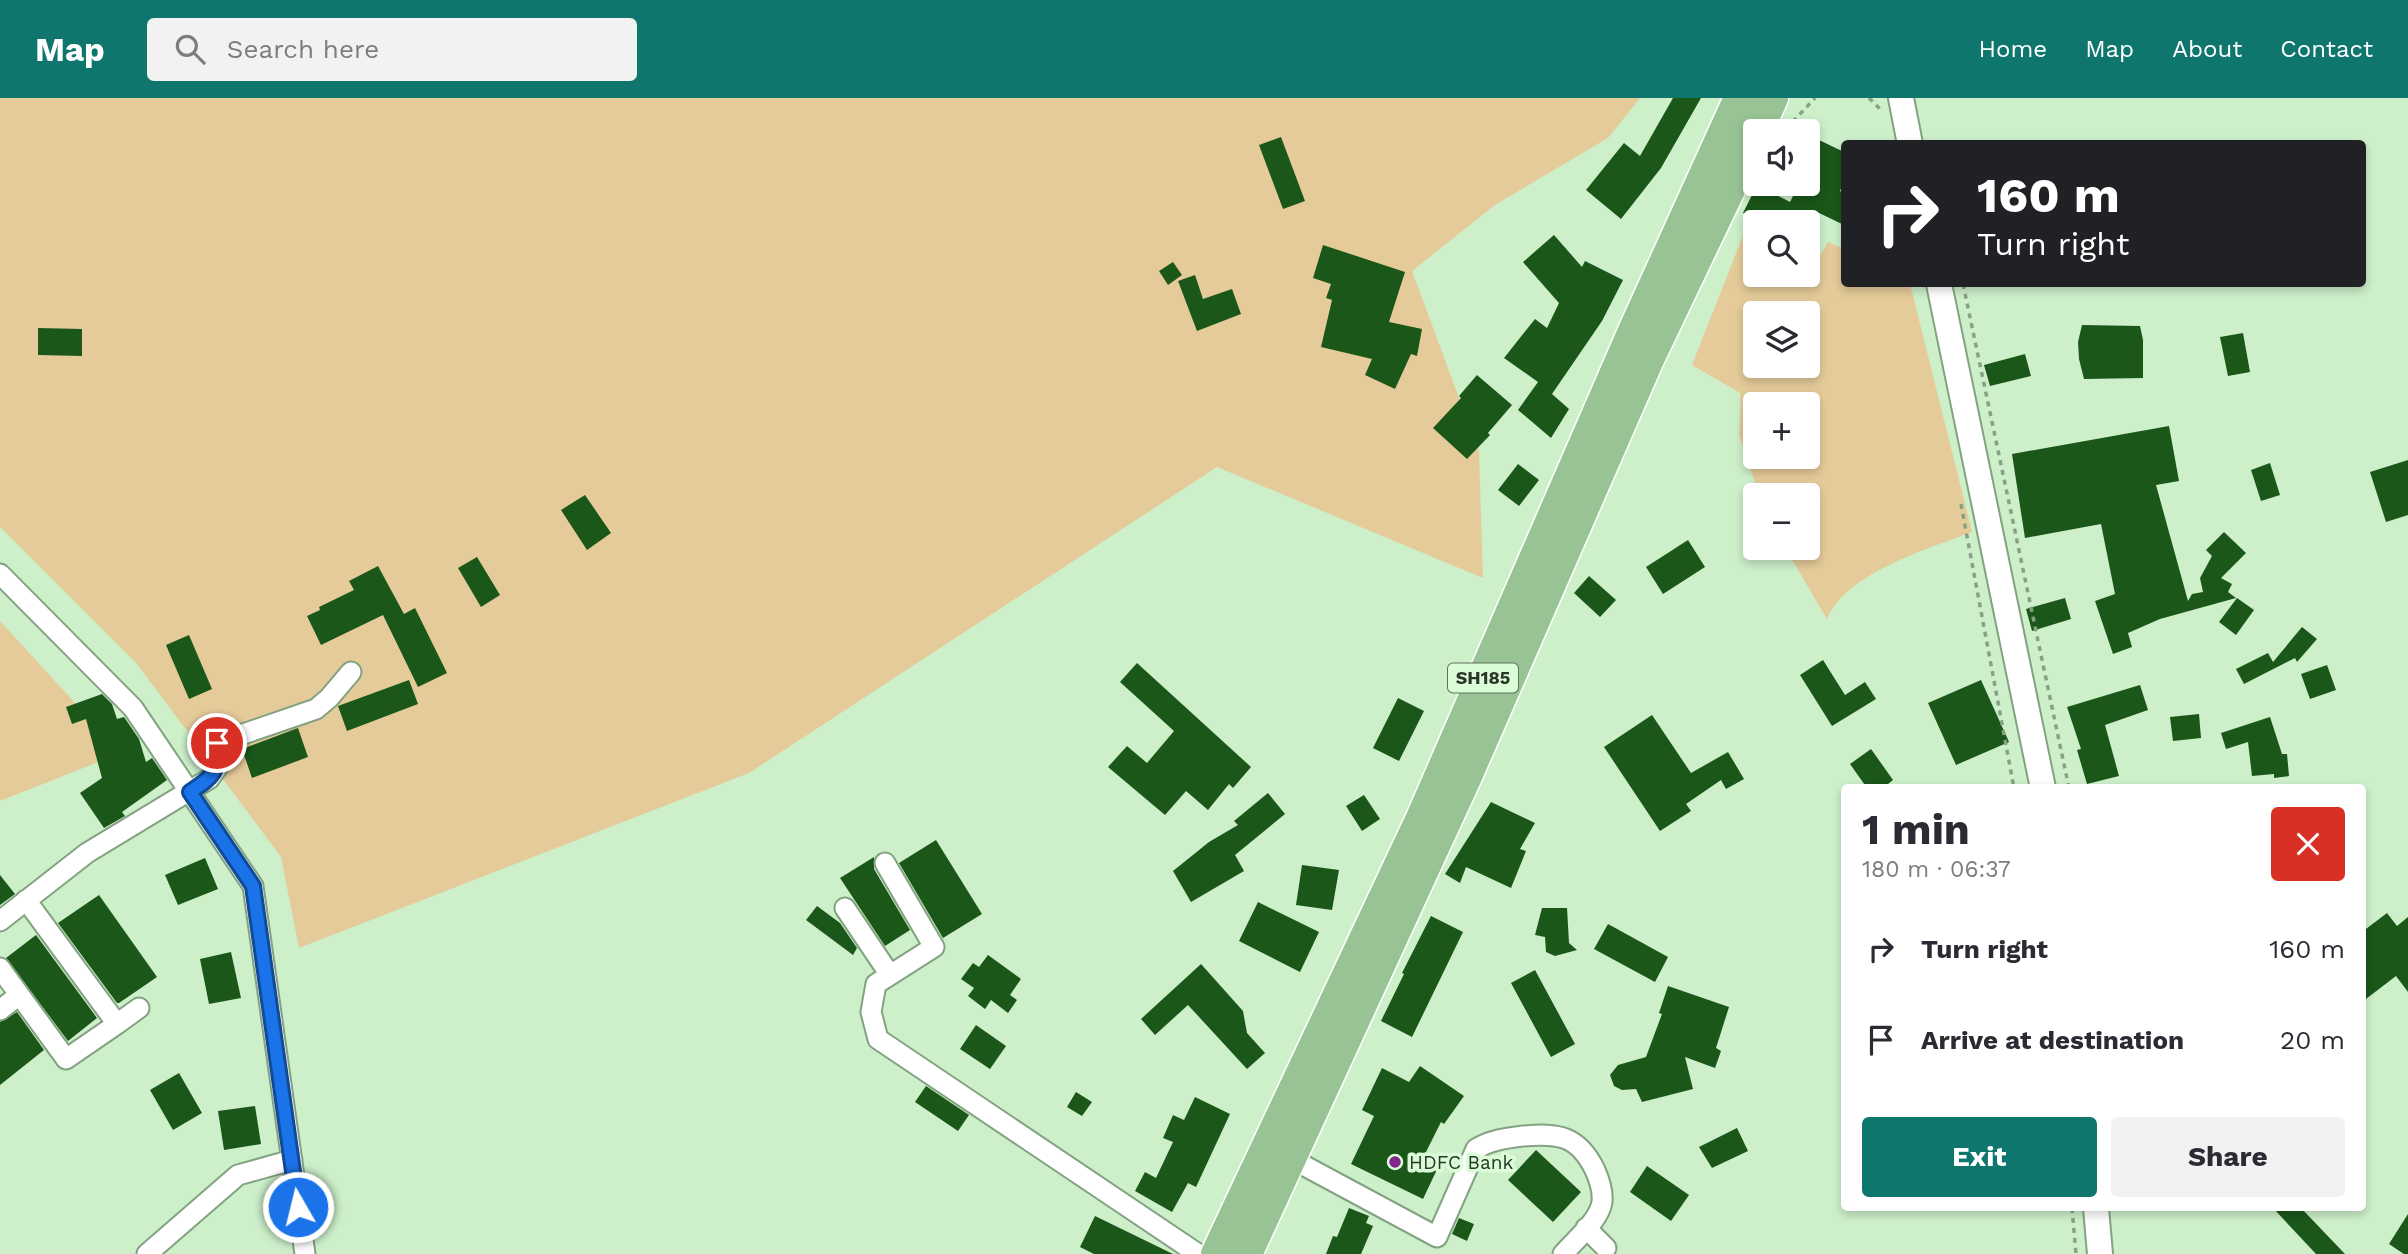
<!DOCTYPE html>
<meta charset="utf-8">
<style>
body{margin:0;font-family:"Work Sans",sans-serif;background:#f2f2f3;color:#2b2b33;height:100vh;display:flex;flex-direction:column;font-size:26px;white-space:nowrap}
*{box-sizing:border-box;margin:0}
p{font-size:23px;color:#7c7c81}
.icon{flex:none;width:38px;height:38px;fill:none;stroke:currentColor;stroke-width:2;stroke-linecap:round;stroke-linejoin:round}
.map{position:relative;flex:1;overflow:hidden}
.side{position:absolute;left:1841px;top:686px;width:525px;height:427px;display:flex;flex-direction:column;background:#fff;border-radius:7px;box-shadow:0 4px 10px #0003}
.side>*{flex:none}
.top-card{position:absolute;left:1841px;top:42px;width:525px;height:147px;border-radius:7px;box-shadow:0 4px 10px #0003;background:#202124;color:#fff;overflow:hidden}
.controls{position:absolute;left:1743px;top:21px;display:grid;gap:14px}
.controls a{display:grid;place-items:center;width:77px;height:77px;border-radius:7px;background:#fff;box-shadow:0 4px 10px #0003;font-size:35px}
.pin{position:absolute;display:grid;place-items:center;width:60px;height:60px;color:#fff;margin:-30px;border:4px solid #fff;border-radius:50%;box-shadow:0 2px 7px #0007}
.me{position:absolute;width:77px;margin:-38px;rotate:352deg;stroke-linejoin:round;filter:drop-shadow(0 0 5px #0008)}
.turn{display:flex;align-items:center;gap:24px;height:147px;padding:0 21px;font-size:32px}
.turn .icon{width:91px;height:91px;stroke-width:2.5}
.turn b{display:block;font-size:49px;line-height:60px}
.round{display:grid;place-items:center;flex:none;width:74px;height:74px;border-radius:7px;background:#f2f2f3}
.head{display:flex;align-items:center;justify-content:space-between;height:119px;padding:0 21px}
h1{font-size:42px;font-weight:700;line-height:52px}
.button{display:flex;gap:14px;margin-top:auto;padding:14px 21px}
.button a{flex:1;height:80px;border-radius:7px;background:#0f766e;color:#fff;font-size:28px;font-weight:700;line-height:80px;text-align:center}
.button a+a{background:#f2f2f3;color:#2b2b33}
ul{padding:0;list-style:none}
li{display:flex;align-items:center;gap:21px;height:91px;padding:0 21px}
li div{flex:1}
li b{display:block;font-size:26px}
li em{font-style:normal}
header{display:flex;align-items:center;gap:42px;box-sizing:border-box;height:98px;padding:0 35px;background:#0f766e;color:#fff}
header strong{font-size:33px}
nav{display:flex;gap:38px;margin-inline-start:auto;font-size:24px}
.search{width:490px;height:63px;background:#f2f2f3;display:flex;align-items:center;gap:18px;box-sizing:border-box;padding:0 24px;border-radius:7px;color:#7c7c81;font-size:26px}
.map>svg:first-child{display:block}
.green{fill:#e5cb9a;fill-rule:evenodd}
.building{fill:#1a5719}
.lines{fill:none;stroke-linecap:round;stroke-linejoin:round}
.minor-casing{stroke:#83a281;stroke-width:23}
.tertiary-casing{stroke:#83a281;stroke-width:28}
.primary-casing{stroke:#fff;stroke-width:35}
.path{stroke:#88a185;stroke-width:3.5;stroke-dasharray:5 5;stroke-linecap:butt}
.minor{stroke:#fff;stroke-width:19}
.tertiary{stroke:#fff;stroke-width:24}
.primary{stroke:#98c495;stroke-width:32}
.route-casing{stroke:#114b97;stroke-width:18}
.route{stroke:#1a73e8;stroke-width:12}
.poi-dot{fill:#83258f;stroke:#dafcd7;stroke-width:2.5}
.labels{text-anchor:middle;stroke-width:7;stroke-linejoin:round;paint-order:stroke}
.shield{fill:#dafcd7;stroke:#5e715c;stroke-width:2}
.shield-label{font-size:18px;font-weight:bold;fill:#293628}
.poi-label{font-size:19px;fill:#293628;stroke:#dafcd7;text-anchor:start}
</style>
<header>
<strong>Map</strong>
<div class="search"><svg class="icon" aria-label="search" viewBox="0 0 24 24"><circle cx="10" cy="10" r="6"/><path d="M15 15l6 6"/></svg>Search here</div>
<nav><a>Home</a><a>Map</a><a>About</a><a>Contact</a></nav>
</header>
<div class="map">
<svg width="2408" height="1156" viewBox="0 0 2408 1156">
<rect width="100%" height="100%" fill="#cdefca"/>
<path class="green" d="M0 0H1640L1608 40 1495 107 1412 173 1479 354 1483 480 1217 369 749 675 299 850 281 759 137 566 0 429Z
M1746 130 1755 134V177H1808V159L1817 163 1828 144 1844 151V186H1910L1972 434C1928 451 1846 475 1827 521L1785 450H1808V397H1759L1739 337 1741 308 1740 295 1692 267ZM1755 215H1808V268H1755ZM1755 306H1808V359H1755Z
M0 523 121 655 0 703Z"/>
<path class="building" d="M1673 0H1701L1661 70 1621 121 1586 92 1624 45 1640 58Z
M1281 39 1305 103 1283 111 1259 47Z
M1819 42 1844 54V83L1840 93 1844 96V127L1817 114 1812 124H1762L1743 115 1757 87 1790 104 1799 86H1808V66Z
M1554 137 1582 169 1585 163 1623 182 1602 223 1552 296 1569 311 1551 340 1518 312 1538 284 1504 260 1535 221 1547 230 1559 205 1523 164Z
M1323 147 1405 174 1389 224 1422 231 1417 258 1411 256 1395 291 1365 277 1372 261 1321 249 1332 202 1326 200 1331 186 1313 180Z
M1173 164 1182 177 1168 187 1159 173Z
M1195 177 1203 201 1232 191 1241 216 1197 233 1178 183Z
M2082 227 2140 228 2143 242V280L2084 281 2079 261 2078 244Z
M38 230 82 231V258L38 257Z
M2243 235 2250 274 2228 278 2220 239Z
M2025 256 2031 278 1990 288 1984 267Z
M1477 277 1512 307 1488 335 1490 337 1467 361 1433 330 1461 300 1459 298Z
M2169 328 2179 383 2156 387 2188 503 2192 496 2203 494 2200 480 2212 458 2206 452 2224 434 2246 455 2221 480 2232 486 2228 494 2236 500 2160 521 2128 535 2132 549 2113 556 2095 503 2115 496 2101 426 2025 440 2012 356Z
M2408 362V417L2386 424 2370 374Z
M2270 365 2280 397 2261 403 2251 372Z
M1518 366 1539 382 1519 408 1498 392Z
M585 397 611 435 587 452 561 412Z
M1688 442 1705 469 1663 496 1646 469Z
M477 459 500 497 481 509 458 470Z
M378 468 404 516 415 510 447 575 418 589 383 517 321 547 307 518 320 512 319 509 354 492 349 483Z
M1589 478 1616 502 1600 519 1574 495Z
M2065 500 2071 521 2032 533 2026 511Z
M2237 500 2254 512 2236 537 2219 524Z
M2302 529 2317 541 2297 564 2295 560 2244 586 2236 571 2268 555 2273 564Z
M189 537 212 591 189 601 166 547Z
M1823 562 1845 597 1865 584 1876 601 1832 628 1800 577Z
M1137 565 1251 669 1233 690 1229 686 1208 712 1186 693 1165 717 1108 669 1127 648 1147 665 1174 633 1120 584Z
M2327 567 2336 592 2310 601 2301 576Z
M409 582 418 606 347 633 338 608Z
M1981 582 2009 644 1956 667 1928 605Z
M2140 587 2148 612 2105 627 2119 678 2087 686 2077 652 2081 651 2067 609Z
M102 596 112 606 117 621 124 619 139 641 146 664 152 660 167 682 122 714 125 718 104 730 80 695 102 680 86 621 72 626 66 609Z
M1398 600 1424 613 1399 663 1373 650Z
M2199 616 2201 640 2173 643 2170 619Z
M1652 617 1691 675 1728 654 1744 681 1726 691 1721 682 1686 706 1691 713 1660 733 1604 649Z
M2270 619 2282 656H2287L2289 678 2274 680V676L2252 678 2248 644 2226 651 2221 635Z
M298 630 308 659 252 680 242 651Z
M1871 651 1893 682 1883 690H1867L1850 666Z
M1268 695 1285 716 1235 757 1244 773 1191 804 1173 773 1209 744 1238 727 1234 723Z
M1364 697 1380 721 1362 733 1346 708Z
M1491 704 1535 725 1520 751 1526 753 1511 790 1466 769 1460 785 1445 776Z
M936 742 982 816 943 840 899 765Z
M874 759V771L910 832 885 848 840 780Z
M205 760 218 791 178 807 165 777Z
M1302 767 1339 772 1332 812 1296 807Z
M0 777 15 796 0 807Z
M99 797 157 879 119 905H117L58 825Z
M1258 804 1319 834 1300 874 1239 843Z
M817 808 840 825 857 850 853 857 806 822Z
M1542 810H1567L1569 845 1577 852 1555 858 1546 854 1545 839 1535 837Z
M2387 815 2397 828 2408 819V894L2396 878 2362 904V834Z
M1431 818 1463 834 1412 939 1381 923 1404 876 1402 875Z
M1608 826 1668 859 1655 884 1594 851Z
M36 837 97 920 68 943 6 860Z
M231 854 241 900 209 906 200 861Z
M988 857 1021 881 1010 897 1017 902 1008 915 991 902 985 911 968 898 974 890 961 881 973 865 979 869Z
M1201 866 1243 913 1247 935 1265 955 1247 971 1188 907 1155 937 1141 921Z
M1535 872 1575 946 1551 959 1511 885Z
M1668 888 1729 909 1716 950 1721 953 1715 970 1685 959 1693 991 1642 1004 1636 991 1622 992 1614 988 1610 977 1618 967 1646 959 1662 916 1659 915Z
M17 914 44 952 0 987V924Z
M976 927 1006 948 990 971 960 951Z
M1420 968 1464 998 1444 1026 1441 1024 1425 1056 1441 1063 1423 1101 1351 1066 1374 1018 1362 1012 1382 970 1409 984Z
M179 975 202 1015 173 1032 150 992Z
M926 988 969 1017 958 1033 915 1004Z
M1076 994 1092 1004 1082 1018 1067 1009Z
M1195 999 1230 1016 1196 1089 1188 1085 1172 1114 1135 1093 1145 1074 1156 1080 1173 1044 1163 1040 1173 1017 1184 1022Z
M255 1008 261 1046 224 1052 218 1013Z
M1737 1030 1748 1053 1712 1070 1699 1049Z
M1536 1052 1581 1094 1553 1124 1508 1082Z
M1647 1068 1689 1097 1671 1123 1630 1094Z
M1349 1110 1369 1118 1366 1125 1373 1128 1361 1156H1326L1333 1138 1337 1139Z
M2273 1110H2301L2345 1156H2316Z
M2408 1116V1156H2404L2389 1146Z
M1095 1118 1173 1156H1094L1080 1149Z
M1459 1120 1474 1126 1467 1143 1452 1136Z"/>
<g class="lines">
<g class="minor-casing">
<path id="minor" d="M0 476 133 610 253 788 305 1156
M885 765 934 849 876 886 871 914 878 941 1198 1156
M845 810 890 877
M0 823 87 755 209 681 219 667 217 645 316 611 329 600 351 574
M0 870 66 961 117 926 26 802
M0 912 19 897
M117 926 139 910
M1290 1060 1437 1139 1476 1051C1490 1042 1507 1040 1523 1038 1558 1035 1578 1037 1595 1072 1599 1081 1603 1094 1602 1104 1599 1123 1575 1142 1563 1156
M1586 1130 1606 1150
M147 1156 238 1077 292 1062"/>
</g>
<g class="tertiary-casing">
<path id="tertiary" d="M1901 0 1910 46
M1939 186 2043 690
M2096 1110 2100 1156"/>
</g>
<g class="primary-casing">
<path id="primary" d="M1757 33 1772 0
M1217 1156 1423 718 1635 231 1740 0
M1246 1156 1466 678 1648 261 1755 37"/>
</g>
<path class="path" d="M1869 0 1880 11
M1786 31 1815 0
M1963 186 2069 690
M1961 406 2014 690
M2072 1110 2076 1156"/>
<use href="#minor" class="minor"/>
<use href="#tertiary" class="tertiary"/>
<use href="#primary" class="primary"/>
</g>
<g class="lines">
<g class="route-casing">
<path id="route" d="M217 645C219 674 214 678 190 694L253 788 298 1109"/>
</g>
<use href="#route" class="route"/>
</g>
<circle class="poi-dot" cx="1395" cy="1064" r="7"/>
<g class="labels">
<rect class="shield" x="1448" y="565.5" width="70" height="29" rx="5"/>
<g class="shield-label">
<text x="1483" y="586">SH185</text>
</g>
<g class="poi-label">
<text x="1409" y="1071">HDFC Bank</text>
</g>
</g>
</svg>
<div class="controls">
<a><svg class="icon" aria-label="sound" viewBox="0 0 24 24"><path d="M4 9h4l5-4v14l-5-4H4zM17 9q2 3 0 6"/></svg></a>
<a><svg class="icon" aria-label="search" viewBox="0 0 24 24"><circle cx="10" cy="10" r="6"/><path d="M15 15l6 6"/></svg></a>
<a><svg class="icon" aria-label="layers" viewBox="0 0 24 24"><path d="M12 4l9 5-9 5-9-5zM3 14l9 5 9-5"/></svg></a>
<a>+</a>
<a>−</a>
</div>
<div class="pin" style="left:217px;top:645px;background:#d93025"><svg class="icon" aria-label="arrive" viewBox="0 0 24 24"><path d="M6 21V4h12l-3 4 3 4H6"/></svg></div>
<svg class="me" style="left:298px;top:1109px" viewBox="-20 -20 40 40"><circle r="17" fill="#1a73e8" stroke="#fff" stroke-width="3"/><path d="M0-11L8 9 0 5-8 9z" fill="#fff"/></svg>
<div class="top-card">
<div class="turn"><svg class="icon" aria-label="right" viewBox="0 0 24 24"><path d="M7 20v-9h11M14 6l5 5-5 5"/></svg><div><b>160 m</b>Turn right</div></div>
</div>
<section class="side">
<div class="head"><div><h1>1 min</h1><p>180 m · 06:37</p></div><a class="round" style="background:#d93025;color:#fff"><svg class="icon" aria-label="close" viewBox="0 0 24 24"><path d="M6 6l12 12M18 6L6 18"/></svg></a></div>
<ul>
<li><svg class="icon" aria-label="right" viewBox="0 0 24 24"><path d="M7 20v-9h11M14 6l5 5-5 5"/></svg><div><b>Turn right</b></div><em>160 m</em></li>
<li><svg class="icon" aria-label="arrive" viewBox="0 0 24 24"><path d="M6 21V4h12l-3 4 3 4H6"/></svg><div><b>Arrive at destination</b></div><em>20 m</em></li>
</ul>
<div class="button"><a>Exit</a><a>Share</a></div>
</section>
</div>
